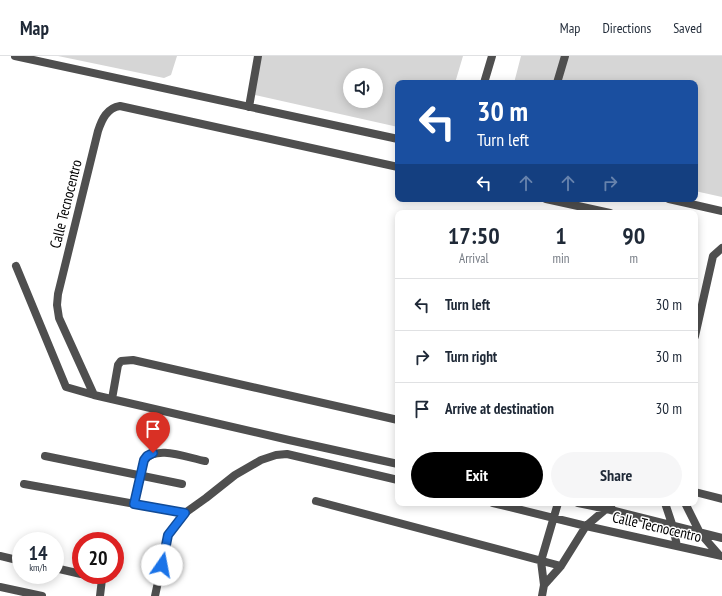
<!DOCTYPE html>
<style>
body{margin:0;font-family:"PT Sans Narrow",sans-serif;background:#f6f6f7;color:#1f2937;height:100vh;display:flex;flex-direction:column;font-size:15px;white-space:nowrap}
*{box-sizing:border-box;margin:0}
p{font-size:13px;color:#747a83}
.icon{flex:none;width:22px;height:22px;fill:none;stroke:currentColor;stroke-width:2;stroke-linecap:round;stroke-linejoin:round}
.map{position:relative;flex:1;overflow:hidden}
.sheet{position:absolute;left:395px;top:154px;width:303px;height:296px;display:flex;flex-direction:column;background:#fff;border-radius:8px;box-shadow:0 2px 10px #0003}
.sheet>*{flex:none}
.banner{position:absolute;left:395px;top:24px;width:303px;height:122px;border-radius:8px;box-shadow:0 2px 10px #0003;background:#1a4fa0;color:#fff;overflow:hidden}
.buttons{position:absolute;left:343px;top:12px;display:grid;gap:8px}
.buttons a{display:grid;place-items:center;width:40px;height:40px;border-radius:50%;background:#fff;box-shadow:0 2px 10px #0003;font-size:20px}
.speed{position:absolute;left:12px;top:476px;display:flex;gap:8px;font-size:20px;font-weight:700;text-align:center}
.speed>*{display:grid;place-content:center;width:52px;height:52px;border-radius:50%;background:#fff;box-shadow:0 2px 10px #0003;line-height:1}
.speed small{font-size:10px;font-weight:400}
.speed .limit{border:6px solid #d22;background:#fff;color:#111}
.pin{position:absolute;display:grid;place-items:center;width:34px;height:34px;color:#fff;margin:-41px -17px;border-radius:50% 50% 50% 0;rotate:-45deg;box-shadow:0 0 4px #0007}
.pin .icon{rotate:45deg}
.me{position:absolute;width:44px;margin:-22px;rotate:12deg;stroke-linejoin:round;filter:drop-shadow(0 0 3px #0008)}
.turn{display:flex;align-items:center;gap:14px;height:84px;padding:0 16px;font-size:18px}
.turn .icon{width:52px;height:52px;stroke-width:2.5}
.turn b{display:block;font-size:28px;line-height:34px}
.lanes{display:flex;align-items:center;height:38px;padding:0 16px;background:#0003;justify-content:center;gap:20px;direction:ltr}
.lanes .off{opacity:.35}
.eta{display:flex;justify-content:space-evenly;align-items:center;height:68px;text-align:center}
.eta b{font-size:24px;font-weight:700;line-height:28px}
.action{display:flex;gap:8px;margin-top:auto;padding:8px 16px}
.action a{flex:1;height:46px;border-radius:24px;background:#000;color:#fff;font-size:16px;font-weight:700;line-height:46px;text-align:center}
.action a+a{background:#f6f6f7;color:#1f2937}
ul{padding:0;list-style:none}
li{display:flex;align-items:center;gap:12px;height:52px;padding:0 16px;border-top:1px solid #e0e1e3}
li div{flex:1}
li b{display:block;font-size:15px}
li em{font-style:normal}
header{display:flex;align-items:center;gap:24px;box-sizing:border-box;height:56px;padding:0 20px;background:#fff;border-bottom:1px solid #e0e1e3}
header strong{font-size:19px}
nav{display:flex;gap:22px;margin-inline-start:auto;font-size:14px}
.map>svg:first-child{display:block}
.green{fill:#d6d6d6;fill-rule:evenodd}
.lines{fill:none;stroke-linecap:round;stroke-linejoin:round}
.lane{stroke:#4f4f4f;stroke-width:8}
.route-casing{stroke:#114b97;stroke-width:10}
.route{stroke:#1a73e8;stroke-width:7}
.labels{text-anchor:middle;stroke-width:3;stroke-linejoin:round;paint-order:stroke}
.street-label{font-size:15px;fill:#000;stroke:#fff}
</style>
<header>
<strong>Map</strong>
<nav><a>Map</a><a>Directions</a><a>Saved</a></nav>
</header>
<div class="map">
<svg width="722" height="540" viewBox="0 0 722 540">
<rect width="100%" height="100%" fill="#fff"/>
<path class="green" d="M58 0H177L171 19 164 22Z
M260 0H463L455 27H398V71L255 39ZM350 19H376V45H350Z
M521 0H722V141L695 135V27H514Z"/>
<g class="lines">
<path class="lane" d="M15 0 398 83
M484 27 492 0
M557 27 565 0
M249 51 258 0
M398 111 120 50C107 52 102 63 98 75L58 238 57 249 59 262 94 339 289 384 398 408
M546 143 610 157
M669 143 722 155
M16 210 66 331 94 339
M695 280 713 200 722 192
M112 343 118 309 121 305 133 304 398 364
M45 400 182 428
M24 428 185 457
M695 436 722 443
M316 445 561 510
M493 447 586 470 722 500
M578 447 607 453 722 482
M665 447 673 471 677 490
M685 447 700 477 719 499
M134 448 144 405C155 388 188 402 205 405
M0 500 21 505
M55 512 81 518
M84 519 102 523 100 540
M544 529 541 505 558 447
M0 531 42 540
M155 540 168 479 185 457 206 442 235 419 261 404 276 399 287 398 398 424
M542 540 544 529 561 510 586 470 613 447"/>
</g>
<g class="lines">
<g class="route-casing">
<path id="route" d="M153 397 147 400 144 404 134 448 185 457 168 479 162 509"/>
</g>
<use href="#route" class="route"/>
</g>
<g class="labels">
<g class="street-label">
<text transform="translate(66 148) rotate(-76)" y="5">Calle Tecnocentro</text>
<text transform="translate(657 471) rotate(13)" y="5">Calle Tecnocentro</text>
</g>
</g>
</svg>
<div class="buttons">
<a><svg class="icon" aria-label="sound" viewBox="0 0 24 24"><path d="M4 9h4l5-4v14l-5-4H4zM17 9q2 3 0 6"/></svg></a>
</div>
<div class="speed"><div>14<small>km/h</small></div><div class="limit">20</div></div>
<div class="pin" style="left:153px;top:397px;background:#d93025"><svg class="icon" aria-label="arrive" viewBox="0 0 24 24"><path d="M6 21V4h12l-3 4 3 4H6"/></svg></div>
<svg class="me" style="left:162px;top:509px" viewBox="-20 -20 40 40"><circle r="19" fill="#fff"/><path d="M0-13L10 11 0 6-10 11z" fill="#1a73e8"/></svg>
<div class="banner">
<div class="turn"><svg class="icon" aria-label="left" viewBox="0 0 24 24"><path d="M17 20v-9H6M10 6l-5 5 5 5"/></svg><div><b>30 m</b>Turn left</div></div>
<div class="lanes"><svg class="icon" aria-label="left" viewBox="0 0 24 24"><path d="M17 20v-9H6M10 6l-5 5 5 5"/></svg><svg class="icon off" aria-label="ahead" viewBox="0 0 24 24"><path d="M12 20V5M6 11l6-6 6 6"/></svg><svg class="icon off" aria-label="ahead" viewBox="0 0 24 24"><path d="M12 20V5M6 11l6-6 6 6"/></svg><svg class="icon off" aria-label="right" viewBox="0 0 24 24"><path d="M7 20v-9h11M14 6l5 5-5 5"/></svg></div>
</div>
<section class="sheet">
<div class="eta">
<div><b>17:50</b><p>Arrival</p></div>
<div><b>1</b><p>min</p></div>
<div><b>90</b><p>m</p></div>
</div>
<ul>
<li><svg class="icon" aria-label="left" viewBox="0 0 24 24"><path d="M17 20v-9H6M10 6l-5 5 5 5"/></svg><div><b>Turn left</b></div><em>30 m</em></li>
<li><svg class="icon" aria-label="right" viewBox="0 0 24 24"><path d="M7 20v-9h11M14 6l5 5-5 5"/></svg><div><b>Turn right</b></div><em>30 m</em></li>
<li><svg class="icon" aria-label="arrive" viewBox="0 0 24 24"><path d="M6 21V4h12l-3 4 3 4H6"/></svg><div><b>Arrive at destination</b></div><em>30 m</em></li>
</ul>
<div class="action"><a>Exit</a><a>Share</a></div>
</section>
</div>
